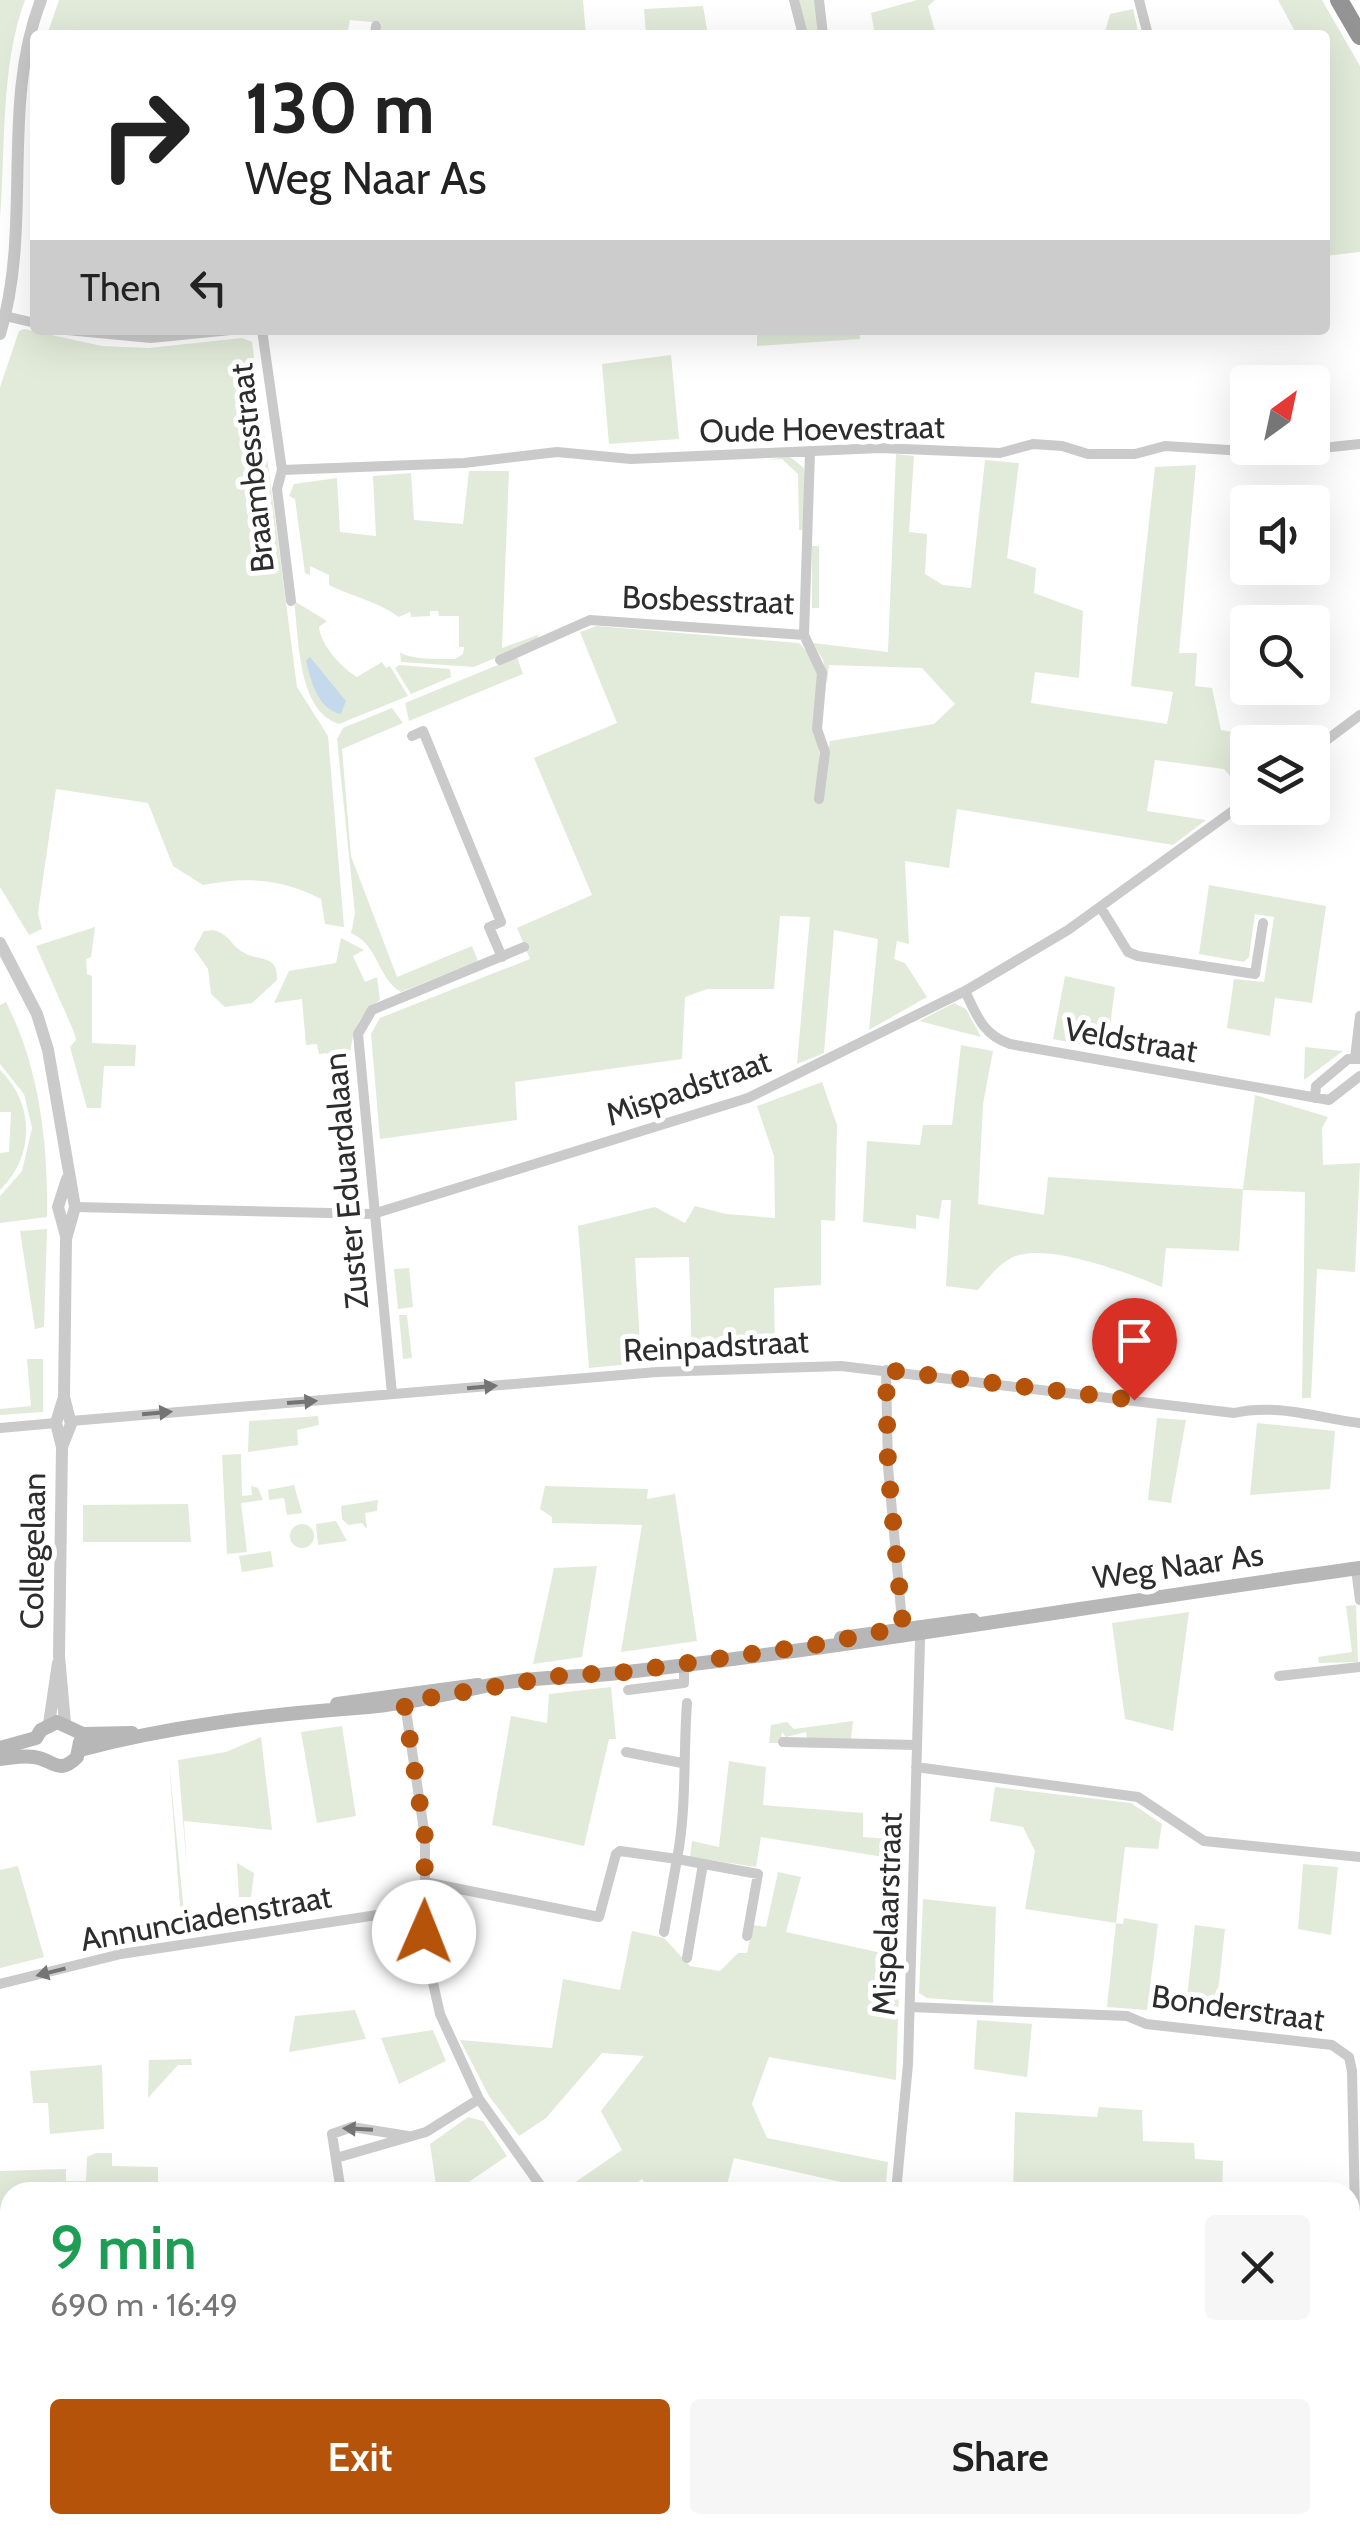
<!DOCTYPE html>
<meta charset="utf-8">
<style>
body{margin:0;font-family:Cabin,sans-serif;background:#f6f6f6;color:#222;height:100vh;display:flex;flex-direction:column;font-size:38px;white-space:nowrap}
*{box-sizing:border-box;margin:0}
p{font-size:32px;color:#767676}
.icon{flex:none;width:55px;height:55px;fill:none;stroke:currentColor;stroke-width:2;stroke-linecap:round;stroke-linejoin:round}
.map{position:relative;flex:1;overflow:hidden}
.side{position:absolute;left:0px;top:2182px;width:1360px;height:352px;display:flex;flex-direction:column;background:#fff;border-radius:30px 30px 0 0;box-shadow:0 10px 40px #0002}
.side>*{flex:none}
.guide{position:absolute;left:30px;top:30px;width:1300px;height:305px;border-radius:10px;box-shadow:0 10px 40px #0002;background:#fff;color:#222;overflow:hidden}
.needle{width:65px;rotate:33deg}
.buttons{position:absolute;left:1230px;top:365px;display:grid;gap:20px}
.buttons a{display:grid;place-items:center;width:100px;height:100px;border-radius:10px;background:#fff;box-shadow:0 10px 40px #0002;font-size:50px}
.pin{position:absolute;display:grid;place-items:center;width:85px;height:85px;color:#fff;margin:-102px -42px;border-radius:50% 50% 50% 0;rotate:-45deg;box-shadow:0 0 10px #0007}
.pin .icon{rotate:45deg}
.me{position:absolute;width:110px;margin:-55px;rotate:1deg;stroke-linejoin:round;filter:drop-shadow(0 0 8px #0008)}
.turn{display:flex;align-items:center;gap:35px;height:210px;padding:0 50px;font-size:45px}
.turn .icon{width:130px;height:130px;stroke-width:2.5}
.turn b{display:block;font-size:70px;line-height:85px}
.then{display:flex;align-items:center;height:95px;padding:0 50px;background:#0003;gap:20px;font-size:38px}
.round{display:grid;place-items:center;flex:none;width:105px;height:105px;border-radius:10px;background:#f6f6f6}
.headline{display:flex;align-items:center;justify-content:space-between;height:170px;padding:0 50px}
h1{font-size:60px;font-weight:600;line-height:75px;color:#1e9e55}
.action{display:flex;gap:20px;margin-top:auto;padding:20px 50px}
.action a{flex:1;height:115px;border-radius:10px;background:#b45309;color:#fff;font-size:40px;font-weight:600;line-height:115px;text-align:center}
.action a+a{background:#f6f6f6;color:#222}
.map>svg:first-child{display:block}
.green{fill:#e2ebd9}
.water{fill:#c4daec}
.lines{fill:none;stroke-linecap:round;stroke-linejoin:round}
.minor{stroke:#cacaca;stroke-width:10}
.tertiary{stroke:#cacaca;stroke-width:12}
.secondary{stroke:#b7b7b7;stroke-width:14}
.motorway{stroke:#949494;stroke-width:18}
.oneway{fill:#747474}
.route{stroke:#b45309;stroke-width:18;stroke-dasharray:0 32.4}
.labels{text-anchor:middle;stroke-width:10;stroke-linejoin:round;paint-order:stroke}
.street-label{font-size:32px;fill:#2d2d2d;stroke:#fff}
</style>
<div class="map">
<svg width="1360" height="2533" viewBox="0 0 1360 2533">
<rect width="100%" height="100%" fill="#fff"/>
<path class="green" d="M0 0H25C0 68 6 146 0 218Z
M59 0H583L586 35H380L381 23 350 20 348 30 371 35 138 31 47 35Z
M797 0H816L821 30 818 34 804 31Z
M917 0H935L928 6 936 35H905L904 31 875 35 871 13Z
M1278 0H1322L1360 66V252L1325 256V35H1297Z
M703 6 708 35H646L644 9Z
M1133 9 1139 35H1104L1110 14Z
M24 329 102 346 149 348 242 338 252 342 297 687 328 736 344 927 325 924 321 899C280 878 247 877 203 885L173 866 148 803 56 789 38 913 42 929 29 935 0 887V387L19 331Z
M757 330H859L860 339 757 346Z
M671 355 679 439 609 444 602 364Z
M896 454 914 456 909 532 927 534 925 574 943 585 971 588 985 460 1019 463 1007 558 1036 568 1034 593 1083 611 1079 678 1035 672 1031 703 1167 724 1173 692 1131 686 1155 467 1196 465 1179 653H1197L1195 686 1212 688 1221 730 1246 734 1239 745 1247 755V788L1243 792 1224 769 1155 760 1147 811 1206 820 1173 845 957 809 949 868 905 861 909 944 897 941 894 959 905 963 927 997 869 1030 878 939 834 930 824 1053 797 1064 810 917 780 916 774 989H707L685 997 682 1059 515 1082 517 1120 380 1139 371 1034 380 1018 530 959 517 928 592 895 534 758 617 723 580 632 597 626 799 643 818 664 820 803 830 741 934 724 955 704 922 668 829 665 827 683 823 660 813 643 888 652Z
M789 456 804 468 805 530H799L798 474 782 459 767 460Z
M469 471H509L502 648 538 635 539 639 474 667 401 662 400 652C409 660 443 659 455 659L463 654 464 647H459V616H439L438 611H430V616L411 617 410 612 399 617C377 601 353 597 329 585V575L310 566V575L305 573 295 499 289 496 294 484 337 478 340 532 376 536 373 476 411 473 414 520 463 524Z
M812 546H819V608H812Z
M294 601 327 621 319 627C321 646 342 668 357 677L382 662 386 668 390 666 408 696 339 724C297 711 299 637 294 601Z
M517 657 523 674 409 721 405 703Z
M399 665 450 669 451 677 411 694 395 668Z
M392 708 403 723 342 749 351 856 397 977 472 946 478 961 401 992C377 978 379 945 351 933L355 914 337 739 343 728Z
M1209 885 1326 906 1312 1003 1275 998 1270 1036 1227 1028 1234 979 1264 982 1274 917 1255 914 1249 957 1244 962 1199 954Z
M95 927 91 957 86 959 87 974 92 976V1043L136 1045 135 1066H104L101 1108H87L70 1047 76 1040 74 1032 36 946Z
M214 930C229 935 229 942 241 951 258 963 278 952 277 980L252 1003 225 1007 211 994 208 969 194 949 204 931Z
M341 938 364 950 353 956 365 982 377 977 380 1000C337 1026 352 1082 354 1125H349L346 1112 332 1100 327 1053 319 1054 317 1044 306 1045 302 999 274 1003 289 971 336 963Z
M1065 976 1115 987 1107 1050 1053 1039Z
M6 1002C40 1069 48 1143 47 1217L0 1223V1196L22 1171 32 1128 24 1094 0 1064V1005Z
M954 1003 966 1009 981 1037 919 1021Z
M961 1045 993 1051 983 1104 978 1204 1044 1215 1048 1177 1243 1189 1255 1095 1328 1117 1322 1128 1323 1165 1360 1163 1355 1272 1317 1269 1311 1398H1302L1305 1192 1243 1190 1239 1251 1166 1248 1162 1287C1128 1273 1055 1245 1019 1255 1001 1260 989 1277 978 1290L946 1286 951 1200H942L939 1219 916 1215V1229L863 1222 867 1141 920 1145 923 1125H952Z
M1305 1047 1343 1051 1304 1080Z
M0 1070C35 1104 35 1156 0 1190V1153L9 1152 11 1112H0Z
M822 1082 837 1125 835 1221 821 1220V1285L774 1288 775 1356 692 1362 689 1257 635 1258 641 1363 589 1368 578 1226 655 1207 685 1223 695 1206 726 1214 775 1218 774 1156 757 1106Z
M47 1229 44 1327 35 1329 20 1231Z
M409 1268 413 1307 398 1309 394 1269Z
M399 1315H407L412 1358 403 1359Z
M27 1359H43V1412L0 1415V1409L31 1406Z
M318 1416 319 1425 297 1430 298 1445 248 1452 249 1421Z
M1157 1418 1186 1420 1171 1503 1148 1500Z
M1257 1423 1335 1431 1330 1489 1250 1495Z
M241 1454 242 1496 252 1495 251 1486 258 1488 263 1500 241 1503 247 1552 227 1554 222 1455Z
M294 1485 302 1513 287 1515 284 1498 269 1500 268 1490Z
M545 1486 648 1489 647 1499 675 1494 697 1641 621 1652 642 1525 552 1523V1517L540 1509Z
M378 1500 377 1511 365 1513 367 1529 362 1523 348 1525 342 1519 341 1506Z
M188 1504 191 1542H83V1505Z
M336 1521 347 1541 318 1545 316 1524Z
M290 1536a12 12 0 1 1 24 0a12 12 0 1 1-24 0Z
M271 1551 273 1567 242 1572 239 1556Z
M597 1566 582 1657 533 1664 554 1568Z
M1356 1605 1358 1662 1319 1663 1318 1657 1352 1652 1346 1606Z
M1189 1612 1173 1731 1125 1719 1112 1623Z
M611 1687 616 1739H609L584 1846 492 1825 511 1716 547 1723 549 1694Z
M853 1721 851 1739 807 1738 806 1732 786 1737 782 1732 781 1743H769L771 1725 787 1722 794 1729Z
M342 1726 356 1816 317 1823 301 1732Z
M261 1737 272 1830 184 1821 187 1870 178 1760 226 1752Z
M729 1761 766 1767 763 1805 863 1813V1837L903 1840 902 1860 761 1837 756 1867 690 1857 692 1841 719 1847Z
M169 1762 185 1922 181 1919Z
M995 1787 1131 1803 1162 1824 1158 1849 1125 1847 1116 1923 1123 1924 1124 1918 1158 1924 1147 2010 1107 2007 1116 1923 1025 1909 1035 1851 1023 1827 990 1821Z
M237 1863 254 1873 251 1897H239Z
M1303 1864 1338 1867 1331 1935 1298 1929Z
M18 1866 44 1957 0 1968V1870Z
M778 1872 801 1877 786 1932 900 1957 896 2080 769 2057 752 2104 767 2138 888 2162 885 2192 734 2158 725 2192H651L642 2179 623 2192H561L622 2150 601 2111 644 2056 602 2053 546 2118 519 2136 489 2096 460 2040 552 2048 563 1979 620 1990 632 1931 664 1938 690 1966 720 1971 738 1953H747L753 1925 766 1927Z
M923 1899 996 1907 993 2003 927 1998 919 1993Z
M1195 1925 1225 1929 1215 2019 1185 2015Z
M355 2010 366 2039 289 2052 295 2016Z
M977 2020 1032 2024 1027 2077 974 2069Z
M433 2030 446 2061 399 2084 381 2038Z
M191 2059 192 2065H178L148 2098 149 2060Z
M102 2065 104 2129 50 2134 48 2103H33L30 2071Z
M1099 2107 1142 2110 1143 2141 1194 2143 1195 2159 1223 2161 1222 2192H1013L1015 2112 1097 2117Z
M468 2117 483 2121 507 2156 454 2192H437L430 2144Z
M96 2153H112V2166L158 2167V2192H10V2271L0 2272V2171L66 2169V2181H86L87 2157Z
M10 2300V2404L0 2393C0 2362 0 2331 0 2304Z
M897 2525H1262L1261 2533H898Z"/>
<path class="water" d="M310 657 346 701 341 714C318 710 310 680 306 660Z"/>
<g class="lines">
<path class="minor" d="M794 0 803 35
M819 0 823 35
M1139 0 1148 35
M375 35 376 26
M5 316 35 323
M67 330 151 338 231 330
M262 330 282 470 277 489 291 601
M282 470 464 463 557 452 631 459 880 448 1000 453 1033 444 1062 446 1088 454H1135L1165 446 1275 453 1360 444
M804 635 822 673 817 729 825 752 819 799
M500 660 590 620 804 635 810 452
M412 736 423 731 501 922 489 927 502 957
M1312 751 1360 715
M1101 908 1128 952 1138 956 1255 974 1263 923
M965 991C977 1016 983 1035 1010 1044L1329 1100 1360 1076
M1355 1058 1360 1016
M1315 1098 1316 1086 1348 1059H1360
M75 1207 373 1214 748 1098 965 991 1068 930 1248 800
M886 1370 888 1467 902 1621 903 1627 920 1635V1641L908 2064 896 2192
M392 1394 358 1034 372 1010 524 947
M71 1421 657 1372 841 1366 1234 1413C1277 1403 1318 1418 1360 1423
M0 1428 56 1423
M1356 1569 1360 1600
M1279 1676 1360 1667
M628 1690 684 1683V1663
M404 1697 425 1837V1947L440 2014 479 2099 545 2192
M687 1703C683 1756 687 1807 677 1859L758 1874 747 1936
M783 1742 917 1745
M626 1752 682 1763
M916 1767 1138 1797 1204 1841 1360 1857
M425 1882 599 1917 616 1854 620 1851 677 1859 664 1932
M687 1958 703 1864
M0 1984 121 1954 423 1908
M910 2007 1127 2016 1146 2024 1332 2045 1349 2057 1352 2071 1356 2262 1352 2285 1360 2443
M336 2158 426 2132 479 2099
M341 2192 332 2134 352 2127 408 2136
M378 2525 379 2533
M650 2525 651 2533
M787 2533 790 2525"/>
<path class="tertiary" d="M0 334C33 226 0 106 41 0
M0 943 37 1014 48 1050 75 1207 66 1239 64 1397 71 1424 62 1447
M66 1236 58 1207 67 1179
M63 1400 56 1423 62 1447 59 1656 65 1723
M49 1724 58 1663"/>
<path class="secondary" d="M841 1638 973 1620
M337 1704 478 1685
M0 1748 36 1738 41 1730 57 1722 83 1734 132 1733
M80 1750C170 1726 264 1715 356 1708 402 1705 446 1694 490 1685 533 1676 576 1678 618 1673 867 1645 1112 1602 1360 1568
M0 1759C11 1758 23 1755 34 1757 52 1759 59 1776 77 1757L80 1742"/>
<path class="motorway" d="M1339 0 1360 36"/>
</g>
<defs><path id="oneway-solid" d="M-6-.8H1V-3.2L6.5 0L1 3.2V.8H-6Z" transform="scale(2.5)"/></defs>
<g class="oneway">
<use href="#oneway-solid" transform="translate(482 1387) rotate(-5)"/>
<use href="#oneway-solid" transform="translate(302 1402) rotate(-4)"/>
<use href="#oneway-solid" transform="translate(157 1413) rotate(-5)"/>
<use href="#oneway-solid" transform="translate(51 1972) rotate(166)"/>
<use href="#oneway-solid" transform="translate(358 2129) rotate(-177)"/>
</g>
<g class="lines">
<path class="route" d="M424 1932 425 1837 404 1702 565 1675 618 1673 821 1644 903 1627 888 1467 886 1370 1134 1400"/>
</g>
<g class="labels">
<g class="street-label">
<text transform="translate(822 429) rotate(-1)" y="11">Oude Hoevestraat</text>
<text transform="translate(252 468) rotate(-96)" y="11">Braambesstraat</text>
<text transform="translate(708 600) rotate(2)" y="11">Bosbesstraat</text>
<text transform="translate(1131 1040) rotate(10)" y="11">Veldstraat</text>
<text transform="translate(688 1088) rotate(-19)" y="11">Mispadstraat</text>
<text transform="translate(346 1181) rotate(-95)" y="11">Zuster Eduardalaan</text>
<text transform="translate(716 1346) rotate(-3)" y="11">Reinpadstraat</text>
<text transform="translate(33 1551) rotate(-89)" y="11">Collegelaan</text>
<text transform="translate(1178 1566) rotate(-8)" y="11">Weg Naar As</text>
<text transform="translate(887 1914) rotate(-88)" y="11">Mispelaarstraat</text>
<text transform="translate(206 1918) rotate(-10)" y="11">Annunciadenstraat</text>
<text transform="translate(1238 2008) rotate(8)" y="11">Bonderstraat</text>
</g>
</g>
</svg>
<div class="buttons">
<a><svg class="needle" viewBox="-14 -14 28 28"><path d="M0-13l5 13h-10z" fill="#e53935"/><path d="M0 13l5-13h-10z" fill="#767676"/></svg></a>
<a><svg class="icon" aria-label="sound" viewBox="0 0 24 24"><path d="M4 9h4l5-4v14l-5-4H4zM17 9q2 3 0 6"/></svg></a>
<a><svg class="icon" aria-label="search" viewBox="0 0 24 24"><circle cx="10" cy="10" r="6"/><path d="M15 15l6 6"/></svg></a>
<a><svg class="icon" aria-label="layers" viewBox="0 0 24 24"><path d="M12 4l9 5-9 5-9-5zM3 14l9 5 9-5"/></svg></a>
</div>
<div class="pin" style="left:1134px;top:1400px;background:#d93025"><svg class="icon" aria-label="arrive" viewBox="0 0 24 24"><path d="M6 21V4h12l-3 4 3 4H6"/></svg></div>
<svg class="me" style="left:424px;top:1932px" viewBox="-20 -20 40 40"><circle r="19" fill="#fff"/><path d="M0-13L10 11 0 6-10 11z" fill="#b45309"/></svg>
<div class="guide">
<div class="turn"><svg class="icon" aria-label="right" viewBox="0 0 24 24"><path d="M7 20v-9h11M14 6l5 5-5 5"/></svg><div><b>130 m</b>Weg Naar As</div></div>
<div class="then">Then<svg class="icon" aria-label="left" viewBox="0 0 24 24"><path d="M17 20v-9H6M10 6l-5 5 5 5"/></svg></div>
</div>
<section class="side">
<div class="headline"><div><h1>9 min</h1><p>690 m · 16:49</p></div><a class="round"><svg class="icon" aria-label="close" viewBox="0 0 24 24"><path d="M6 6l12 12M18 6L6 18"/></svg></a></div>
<div class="action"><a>Exit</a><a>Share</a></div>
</section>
</div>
